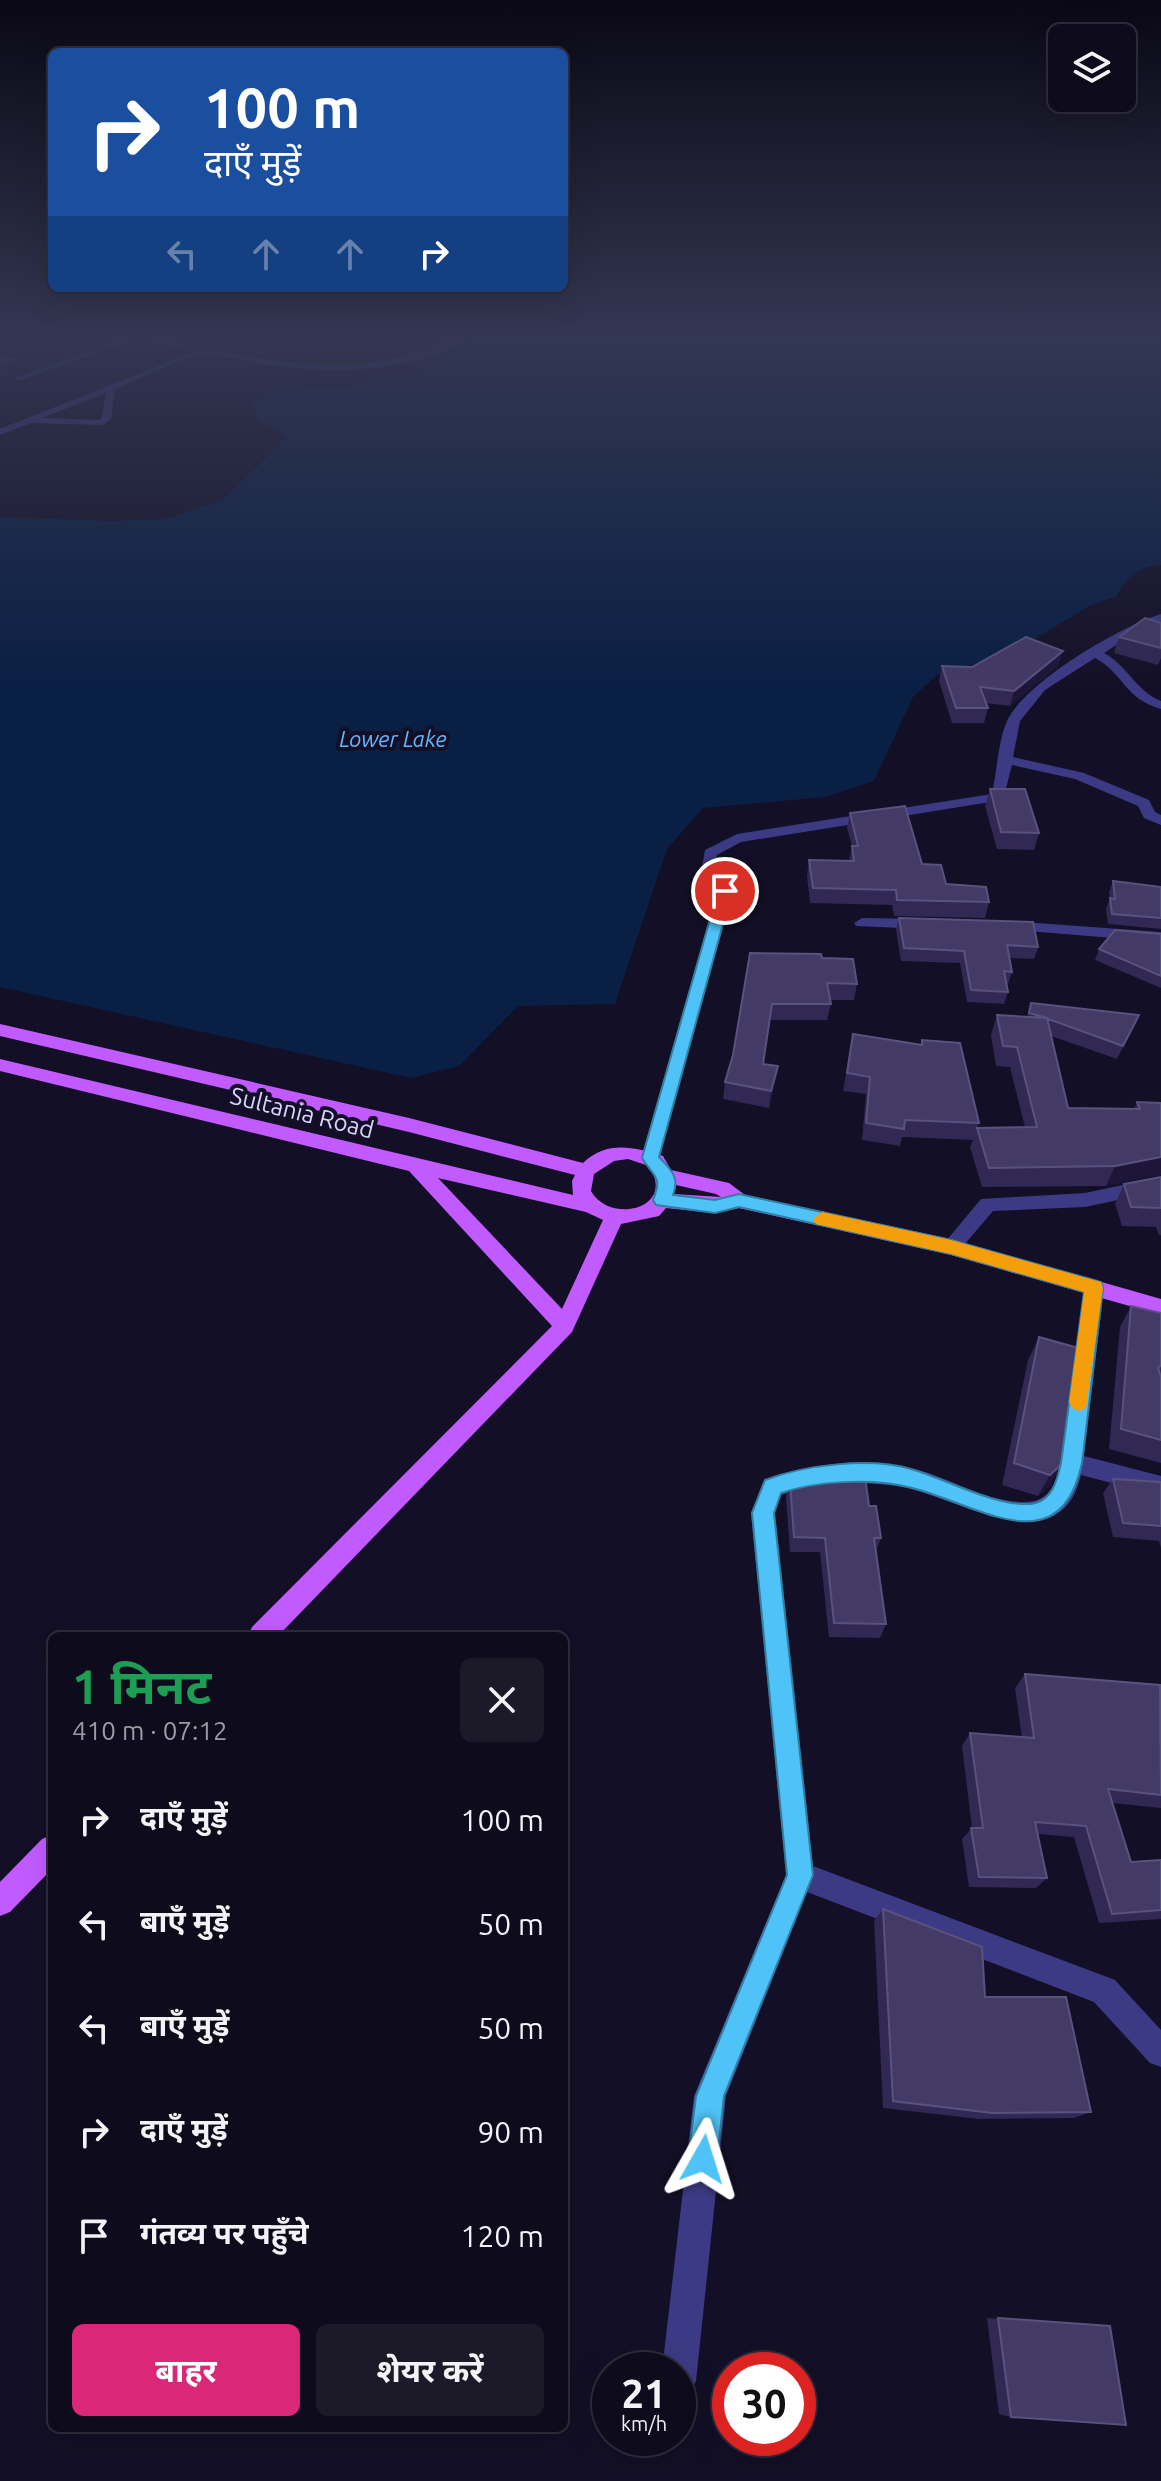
<!DOCTYPE html>
<html lang="hi">
<meta charset="utf-8">
<style>
body{margin:0;font-family:Ubuntu,"Noto Sans Devanagari",sans-serif;background:#1c1929;color:#f1f3f6;height:100vh;display:flex;flex-direction:column;font-size:30px;white-space:nowrap}
*{box-sizing:border-box;margin:0}
p{font-size:26px;color:#9b9ba3}
.icon{flex:none;width:44px;height:44px;fill:none;stroke:currentColor;stroke-width:2;stroke-linecap:round;stroke-linejoin:round}
.map{position:relative;flex:1;overflow:hidden}
.drawer{position:absolute;left:48px;top:1632px;width:520px;height:800px;display:flex;flex-direction:column;background:#0e0b1c;border-radius:12px;box-shadow:0 8px 32px #0002,0 0 0 2px #2e2b3b}
.drawer>*{flex:none}
.banner{position:absolute;left:48px;top:48px;width:520px;height:244px;border-radius:12px;box-shadow:0 8px 32px #0002,0 0 0 2px #2e2b3b;background:#1a4fa0;color:#fff;overflow:hidden}
.buttons{position:absolute;left:1048px;top:24px;display:grid;gap:16px}
.buttons a{display:grid;place-items:center;width:88px;height:88px;border-radius:12px;background:#0e0b1c;box-shadow:0 8px 32px #0002,0 0 0 2px #2e2b3b;font-size:40px}
.speed{position:absolute;left:592px;top:2352px;display:flex;gap:16px;font-size:40px;font-weight:700;text-align:center}
.speed>*{display:grid;place-content:center;width:104px;height:104px;border-radius:50%;background:#0e0b1c;box-shadow:0 8px 32px #0002,0 0 0 2px #2e2b3b;line-height:1}
.speed small{font-size:20px;font-weight:400}
.speed .limit{border:12px solid #d22;background:#fff;color:#111}
.pin{position:absolute;display:grid;place-items:center;width:68px;height:68px;color:#fff;margin:-34px;border:4px solid #fff;border-radius:50%;box-shadow:0 2px 8px #0007}
.me{position:absolute;width:88px;margin:-44px;rotate:6deg;stroke-linejoin:round;filter:drop-shadow(0 0 6px #0008)}
.turn{display:flex;align-items:center;gap:28px;height:168px;padding:0 24px;font-size:36px}
.turn .icon{width:104px;height:104px;stroke-width:2.5}
.turn b{display:block;font-size:56px;line-height:68px}
.lanes{display:flex;align-items:center;height:76px;padding:0 24px;background:#0003;justify-content:center;gap:40px;direction:ltr}
.lanes .off{opacity:.35}
.round{display:grid;place-items:center;flex:none;width:84px;height:84px;border-radius:12px;background:#1c1929}
.summary{display:flex;align-items:center;justify-content:space-between;height:136px;padding:0 24px}
h1{font-size:48px;font-weight:700;line-height:60px;color:#1e9e55}
.action{display:flex;gap:16px;margin-top:auto;padding:16px 24px}
.action a{flex:1;height:92px;border-radius:12px;background:#db2777;color:#fff;font-size:32px;font-weight:700;line-height:92px;text-align:center}
.action a+a{background:#1c1929;color:#f1f3f6}
ul{padding:0;list-style:none}
li{display:flex;align-items:center;gap:24px;height:104px;padding:0 24px}
li div{flex:1}
li b{display:block;font-size:30px}
li em{font-style:normal}
.map>svg:first-child{display:block}
.water{fill:#0a1f44}
.lines{fill:none;stroke-linecap:round;stroke-linejoin:round}
.minor{fill:#3d3a85;fill-rule:evenodd}
.major{fill:#c25bff;fill-rule:evenodd}
.wall{fill:#312854}
.shaded-wall{fill:#1d163a}
.building{fill:#433a66;stroke:#5a527e;stroke-width:2}
.route{fill:#4fc3f7;stroke:#337fa1;stroke-width:2}
.slow{fill:#f59e0b}
.labels{text-anchor:middle;stroke-width:8;stroke-linejoin:round;paint-order:stroke}
.far-water-label{font-size:22px;font-style:italic;fill:#62b6ff;stroke:#130f26}
.street-label{font-size:24px;fill:#d9d4ff;stroke:#130f26}
</style>
<div class="map">
<svg width="1161" height="2481" viewBox="0 0 1161 2481">
<rect width="100%" height="100%" fill="#130f26"/>
<path class="water" d="M471 340H1161V565C1142 564 1124 579 1117 596L1089 606 1013 652 937 675 913 697 874 781 826 797 703 808 667 849 615 1004 518 1006 459 1066 411 1078 0 987V517L111 521 166 519 223 500 287 437 257 420 252 402 279 389 347 388 388 379 414 377Z"/>
<g class="lines">
<path class="minor" d="M120 340H132L21 380 14 378Z
M145 340H160C233 355 306 371 381 361 408 358 438 340 464 340 411 374 327 373 267 365 250 363 215 351 200 355 172 361 142 378 115 389L111 419 103 425 31 423 0 435V429L193 352ZM106 393 102 418 98 420 42 418Z
M1161 614V622L1138 631 1104 653C1127 665 1136 691 1161 701V709C1123 698 1125 674 1095 658L1045 690 1020 721 1013 757 1084 773 1149 800 1155 812 1161 815V825L1144 818 1138 806 1075 779 1012 765 1003 800 741 842 717 855 716 877 733 891 659 1158 657 1163H643L641 1158 717 892 700 878 705 850 737 834 992 794C997 771 998 742 1007 721 1025 682 1121 626 1161 614Z
M862 918 925 919 933 924 925 929 856 926 854 923Z
M1009 921 1161 932V942L1003 929V923Z
M1161 1177V1191L1085 1207 993 1211 958 1252H944L941 1247 981 1199 1085 1193Z
M1094 1280 1101 1282 1104 1288 1084 1456 1161 1476V1496L1081 1475C1060 1567 955 1496 902 1487 862 1480 820 1483 781 1495L775 1513 813 1866 1115 1980 1161 2030V2067L1150 2063 1094 2002 807 1892 726 2096 696 2381 690 2393 678 2399V2370H662L694 2096 786 1875 751 1513 764 1480C812 1462 872 1456 922 1471 956 1481 996 1507 1034 1501 1052 1497 1057 1478 1061 1463L1084 1288 1087 1282Z"/>
<path class="major" d="M0 1024 409 1118 583 1163C607 1140 634 1147 663 1156L671 1170 729 1183 745 1195 951 1239 1161 1299V1315L951 1255 739 1208 715 1213 666 1208 659 1216 621 1224 572 1332 278 1636H248L252 1627 552 1326 409 1171 0 1071V1059L573 1195 572 1181 575 1175 409 1132 0 1036ZM628 1159 649 1166C677 1209 610 1225 591 1191L594 1174 614 1161ZM438 1178 586 1212 603 1220 562 1309ZM676 1185 716 1194 721 1197 674 1194Z
M52 1835V1869L10 1912 0 1916V1882L42 1839Z"/>
</g>
<path class="wall" d="M1161 623V658L1158 665 1114 653 1119 637Z
M942 666 972 667 1058 666 1010 706 985 703 988 708 984 723H952L939 681Z
M990 789 1039 833 1034 850 997 849 985 806Z
M850 813 922 864 946 884 989 902 985 918 894 916 892 905 810 903 807 876 809 860 849 861 852 846 847 828Z
M1113 881 1161 887V929L1108 924 1106 909 1110 898 1109 892Z
M899 918 1038 947 1034 959 1009 958 1012 972 1008 984H1007L1008 992 1004 1004 967 1002 960 963 901 961 896 930Z
M1161 934V988L1095 960 1099 949Z
M750 953 822 958 857 984 854 1000H830L831 1004 827 1020H769L763 1064 775 1083 769 1108 723 1099 725 1082 733 1055Z
M1031 1003 1139 1015 1117 1059 1051 1036 1068 1108 1134 1109 1137 1102 1161 1103 1106 1186 982 1187 970 1147 973 1140 902 1137 900 1146 862 1140 866 1094 843 1091 853 1034 921 1044 922 1040 979 1123 977 1128 1025 1127 1010 1067 996 1066 991 1035 997 1015 1027 1017Z
M1161 1177V1235H1159L1156 1227 1122 1226 1115 1204 1124 1184Z
M1131 1306 1161 1313V1463L1109 1449 1120 1327Z
M1039 1337 1063 1463 1050 1485 1038 1496 1002 1485 1028 1360Z
M1113 1479 1161 1482V1548L1159 1541 1113 1537 1103 1493Z
M790 1482 869 1506 881 1538 876 1551 886 1624 880 1638 829 1637 820 1552H790L786 1497Z
M1025 1674 1161 1690V1808L1112 1803 1131 1862 1161 1860V1919L1099 1923 1074 1837 1038 1834 1047 1878 1036 1888 969 1887 962 1839 972 1828 962 1746 970 1733 1022 1738 1015 1688Z
M883 1909 985 1997 1091 2112 1074 2118 979 2119 883 2108 874 1921Z
M987 2318 1110 2326 1011 2417 999 2414Z"/>
<path class="shaded-wall" d="M13 360 16 372 0 378V365Z
M1063 651 1058 666 1010 706 1014 691Z
M778 1066 775 1083 769 1108 771 1091Z
M1161 1157V1175L1106 1186 1115 1166Z
M1063 1463 1050 1485 1038 1496 1050 1475Z"/>
<path class="building" d="M0 357 13 360 0 365Z
M1145 618 1161 623V648L1119 637Z
M1026 637 1063 651 1014 691 980 687 988 708H956L942 666 972 667Z
M990 789H1025L1039 833 1001 832Z
M905 806 922 864 941 865 946 884 986 887 989 902 897 900 896 890 813 888 809 860 854 861 852 846H858L850 813Z
M1113 881 1161 887V918L1112 914 1110 898 1115 899Z
M899 918 1033 922 1038 947 1007 945 1012 972 1004 971 1008 992 971 990 964 951 904 948Z
M1115 930 1161 934V976L1099 949Z
M750 953 821 954 822 958 853 959 857 984 827 983 831 1004H772L763 1064 778 1066 771 1091 725 1082 733 1055Z
M1031 1003 1139 1015 1123 1046 1048 1019 1047 1018 1029 1013Z
M997 1015 1047 1018 1068 1108 1140 1109 1137 1102 1161 1103V1157L1115 1166 989 1168 977 1128 1037 1127 1017 1047 1003 1046Z
M853 1034 922 1045V1040L960 1043 979 1123 905 1120 904 1129 866 1123 870 1077 847 1073Z
M1161 1177V1208L1131 1207 1124 1184Z
M1131 1306 1161 1313V1366L1158 1367 1161 1378V1440L1121 1429Z
M1039 1337 1082 1349 1063 1463 1050 1475 1014 1463Z
M865 1477 869 1506H876L881 1538H874L886 1624 834 1623 825 1538 794 1537 790 1482 807 1478Z
M1113 1479 1161 1482V1526L1123 1523Z
M1025 1674 1160 1685 1161 1795 1108 1789 1131 1862 1161 1860V1910L1112 1914 1086 1826 1035 1822 1047 1878 979 1877 971 1828H983L970 1733 1034 1738Z
M883 1909 982 1947 985 1997H1066L1091 2112 992 2113 893 2101Z
M998 2318 1110 2326 1126 2425 1011 2417Z"/>
<linearGradient id="sky" x2="0" y2="1"><stop stop-color="#0a0815"/><stop offset="0.49" stop-color="#333752"/><stop offset="1" stop-color="#333752" stop-opacity="0"/></linearGradient>
<rect width="1161" height="687" fill="url(#sky)"/>
<path class="route" d="M725 886 732 891 659 1157C671 1170 680 1177 673 1195L715 1200 739 1194 951 1240 1094 1280 1101 1282 1103 1288 1082 1463C1060 1569 973 1501 908 1487 870 1478 817 1481 781 1493L774 1513 813 1875 724 2096 717 2159 713 2169 703 2174 692 2169 688 2159 696 2096 787 1875 752 1513 765 1480C804 1465 870 1457 911 1469 946 1479 994 1506 1030 1504 1052 1502 1057 1481 1061 1463L1084 1292 951 1254 739 1207 715 1213 656 1205 653 1200C663 1176 654 1178 642 1158L718 891Z"/>
<path class="slow" d="M822 1212 951 1240 1101 1282 1103 1288 1086 1408 1079 1411 1072 1408 1069 1402 1084 1292 951 1254 816 1224 813 1219Z"/>
<g class="labels">
<g class="far-water-label">
<text x="393" y="747">Lower Lake</text>
</g>
<g class="street-label">
<text transform="translate(302 1113) rotate(14)" y="8">Sultania Road</text>
</g>
</g>
</svg>
<div class="buttons">
<a><svg class="icon" aria-label="layers" viewBox="0 0 24 24"><path d="M12 4l9 5-9 5-9-5zM3 14l9 5 9-5"/></svg></a>
</div>
<div class="speed"><div>21<small>km/h</small></div><div class="limit">30</div></div>
<div class="pin" style="left:725px;top:891px;background:#d93025"><svg class="icon" aria-label="arrive" viewBox="0 0 24 24"><path d="M6 21V4h12l-3 4 3 4H6"/></svg></div>
<svg class="me" style="left:703px;top:2159px" viewBox="-20 -20 40 40"><path d="M0-17L14 15 0 8-14 15z" fill="#4fc3f7" stroke="#fff" stroke-width="4"/></svg>
<div class="banner">
<div class="turn"><svg class="icon" aria-label="right" viewBox="0 0 24 24"><path d="M7 20v-9h11M14 6l5 5-5 5"/></svg><div><b>100 m</b>दाएँ मुड़ें</div></div>
<div class="lanes"><svg class="icon off" aria-label="left" viewBox="0 0 24 24"><path d="M17 20v-9H6M10 6l-5 5 5 5"/></svg><svg class="icon off" aria-label="ahead" viewBox="0 0 24 24"><path d="M12 20V5M6 11l6-6 6 6"/></svg><svg class="icon off" aria-label="ahead" viewBox="0 0 24 24"><path d="M12 20V5M6 11l6-6 6 6"/></svg><svg class="icon" aria-label="right" viewBox="0 0 24 24"><path d="M7 20v-9h11M14 6l5 5-5 5"/></svg></div>
</div>
<section class="drawer">
<div class="summary"><div><h1>1 मिनट</h1><p>410 m · 07:12</p></div><a class="round"><svg class="icon" aria-label="close" viewBox="0 0 24 24"><path d="M6 6l12 12M18 6L6 18"/></svg></a></div>
<ul>
<li><svg class="icon" aria-label="right" viewBox="0 0 24 24"><path d="M7 20v-9h11M14 6l5 5-5 5"/></svg><div><b>दाएँ मुड़ें</b></div><em>100 m</em></li>
<li><svg class="icon" aria-label="left" viewBox="0 0 24 24"><path d="M17 20v-9H6M10 6l-5 5 5 5"/></svg><div><b>बाएँ मुड़ें</b></div><em>50 m</em></li>
<li><svg class="icon" aria-label="left" viewBox="0 0 24 24"><path d="M17 20v-9H6M10 6l-5 5 5 5"/></svg><div><b>बाएँ मुड़ें</b></div><em>50 m</em></li>
<li><svg class="icon" aria-label="right" viewBox="0 0 24 24"><path d="M7 20v-9h11M14 6l5 5-5 5"/></svg><div><b>दाएँ मुड़ें</b></div><em>90 m</em></li>
<li><svg class="icon" aria-label="arrive" viewBox="0 0 24 24"><path d="M6 21V4h12l-3 4 3 4H6"/></svg><div><b>गंतव्य पर पहुँचे</b></div><em>120 m</em></li>
</ul>
<div class="action"><a>बाहर</a><a>शेयर करें</a></div>
</section>
</div>
